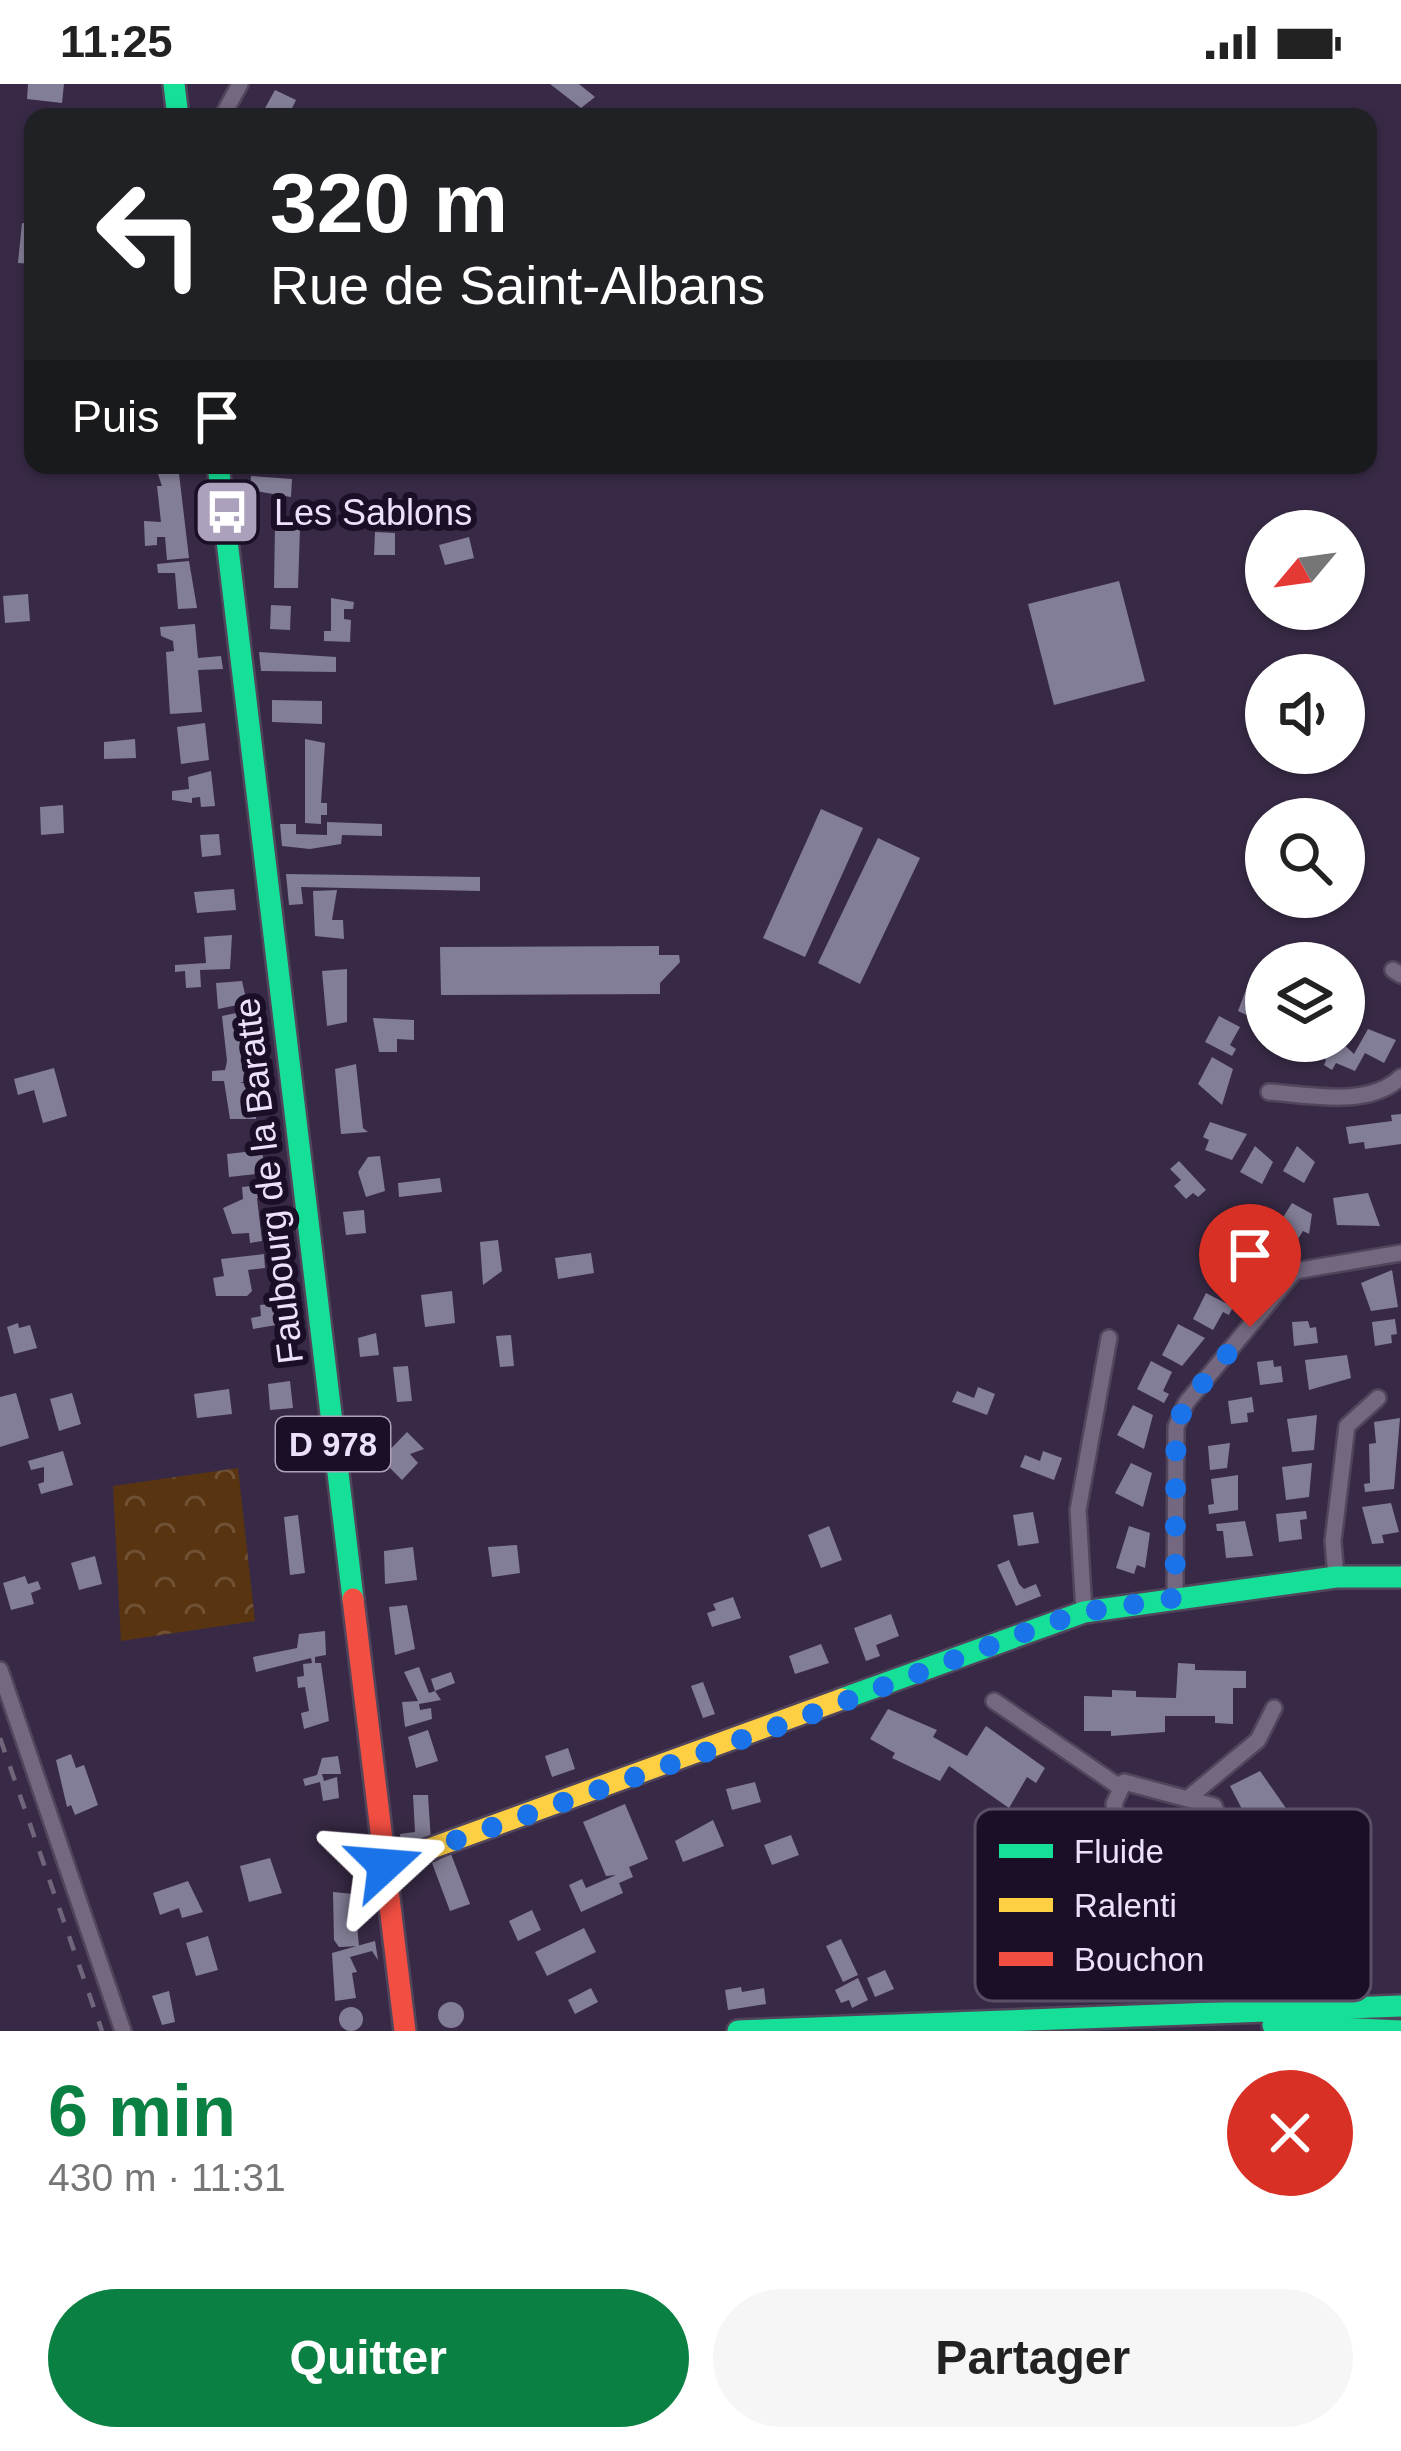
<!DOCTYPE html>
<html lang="fr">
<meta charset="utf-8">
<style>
body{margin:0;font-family:Helvetica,sans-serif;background:#f6f6f6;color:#222;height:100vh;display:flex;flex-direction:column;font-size:45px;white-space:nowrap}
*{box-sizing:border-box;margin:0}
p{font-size:39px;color:#767676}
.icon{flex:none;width:66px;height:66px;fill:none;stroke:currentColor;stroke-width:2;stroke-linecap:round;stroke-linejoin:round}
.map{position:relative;height:1947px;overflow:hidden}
.panel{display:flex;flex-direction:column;background:#fff;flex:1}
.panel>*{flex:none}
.top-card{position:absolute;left:24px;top:24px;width:1353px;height:366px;border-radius:24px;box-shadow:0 3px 9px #0004;background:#202124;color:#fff;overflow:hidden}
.needle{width:78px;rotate:241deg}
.tools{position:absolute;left:1245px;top:426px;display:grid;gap:24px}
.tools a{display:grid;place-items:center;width:120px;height:120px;border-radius:50%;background:#fff;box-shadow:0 3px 9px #0004;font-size:60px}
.pin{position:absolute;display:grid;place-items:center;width:102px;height:102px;color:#fff;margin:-123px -51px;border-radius:50% 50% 50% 0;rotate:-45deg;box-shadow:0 0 12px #0007}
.pin .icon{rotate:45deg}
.me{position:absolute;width:132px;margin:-66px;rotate:71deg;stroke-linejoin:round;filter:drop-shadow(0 0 9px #0008)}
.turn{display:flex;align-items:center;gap:42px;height:252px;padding:0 48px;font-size:54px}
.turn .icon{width:156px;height:156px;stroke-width:2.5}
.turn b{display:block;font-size:84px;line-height:102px}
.then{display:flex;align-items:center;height:114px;padding:0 48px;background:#0003;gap:24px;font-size:45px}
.round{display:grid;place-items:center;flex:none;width:126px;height:126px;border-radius:63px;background:#f6f6f6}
.overview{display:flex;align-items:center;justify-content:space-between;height:204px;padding:0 48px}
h1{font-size:72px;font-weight:700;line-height:90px;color:#0b8043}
.primary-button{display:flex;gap:24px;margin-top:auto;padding:24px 48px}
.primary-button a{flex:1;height:138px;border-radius:72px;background:#0b8043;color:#fff;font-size:48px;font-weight:700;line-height:138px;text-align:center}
.primary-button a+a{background:#f6f6f6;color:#222}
.status{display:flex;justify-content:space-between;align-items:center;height:84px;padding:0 60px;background:#fff;direction:ltr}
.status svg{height:33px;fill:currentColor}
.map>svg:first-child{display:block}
.forest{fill:url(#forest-crowns)}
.building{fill:#837e97}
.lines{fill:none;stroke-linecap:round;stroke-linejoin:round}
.street-casing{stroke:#51455c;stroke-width:20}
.fast-casing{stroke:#51455c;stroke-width:26}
.slow-casing{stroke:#51455c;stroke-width:26}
.jam-casing{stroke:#51455c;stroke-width:26}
.street{stroke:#73687f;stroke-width:15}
.fast{stroke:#16e098;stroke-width:21}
.slow{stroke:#ffcf43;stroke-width:21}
.jam{stroke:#f24e42;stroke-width:21}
.rail{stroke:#70667c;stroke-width:4.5;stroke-dasharray:15 15;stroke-linecap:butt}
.route{stroke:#1a73e8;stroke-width:21;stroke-dasharray:0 37.8}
.labels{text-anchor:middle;stroke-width:12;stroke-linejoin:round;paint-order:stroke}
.shield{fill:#1a0f26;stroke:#aca2bb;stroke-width:3}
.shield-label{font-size:33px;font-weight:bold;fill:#ebe1fb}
.poi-label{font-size:36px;fill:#ebe1fb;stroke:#1a0f26;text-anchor:start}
.street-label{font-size:36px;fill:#ebe1fb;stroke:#1a0f26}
.key{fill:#1a0f26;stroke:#594e66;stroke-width:3}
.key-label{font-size:33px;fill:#ebe1fb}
</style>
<div class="status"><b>11:25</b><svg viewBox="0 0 49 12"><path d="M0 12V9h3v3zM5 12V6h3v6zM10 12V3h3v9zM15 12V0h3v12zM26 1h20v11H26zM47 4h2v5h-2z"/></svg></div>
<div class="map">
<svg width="1401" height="1947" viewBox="0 0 1401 1947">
<defs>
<pattern id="forest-crowns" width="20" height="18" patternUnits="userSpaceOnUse" patternTransform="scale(3)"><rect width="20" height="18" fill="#583410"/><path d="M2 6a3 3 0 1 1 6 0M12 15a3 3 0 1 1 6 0" fill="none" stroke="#705134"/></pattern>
</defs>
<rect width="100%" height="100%" fill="#382a46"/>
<path class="forest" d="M238 1384 255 1537 121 1557 113 1402Z"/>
<path class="building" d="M28 0H64L62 19 27 15Z
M550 0H579L595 13 581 24Z
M275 6 296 16 288 33 264 26Z
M22 139 33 140V180L18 179Z
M155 381H178L189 474 167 476 165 453H157V461L145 462 144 437 161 438 157 402H162Z
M251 392 292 395 291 413 250 406Z
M275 441 300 445 298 504H274Z
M375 448 395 449V471H374Z
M469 453 474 474 445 481 439 461Z
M189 477 197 524 178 525 175 489H158L157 480Z
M1119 497 1145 597 1054 621 1028 520Z
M28 510 30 537 5 539 3 512Z
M331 514 354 518 353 525H344V535L351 536 350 558 324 557V547H331Z
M271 521 291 522 290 546 270 545Z
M195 540 198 574 221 572 223 585 198 586 202 628 170 630 166 568 174 567 173 557 161 552 160 543Z
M259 568 336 573V588L261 587Z
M272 616 322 617V640L272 638Z
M205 639 209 676 181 680 177 643Z
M135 655 136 674 104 675V658Z
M305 655 325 659 321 719H327V731H321V740L305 739Z
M211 687 215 722 201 723 200 713 192 714V719L172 716V707L189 705 188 693Z
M63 721 64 749 41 751 40 723Z
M821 725 863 744 805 873 763 854Z
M327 738 382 740V752L342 751 341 760 310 765 282 762 280 740H296V750L327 751Z
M219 750 221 771 202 773 200 751Z
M878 754 920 774 860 900 818 879Z
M286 790 480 793V807L301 803 303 820 289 821Z
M234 805 236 826 197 829 194 808Z
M337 806 332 836H343L344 855 315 852 313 807Z
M232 851 230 885 200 886 201 903 186 904 185 887 175 888V881L206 879 204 853Z
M659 862V871H679L680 878 660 899V910L441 911 440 863Z
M347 885V938L327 942 322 887Z
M1262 892 1266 894 1265 940 1238 927 1250 895 1259 899Z
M242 897 247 919 218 925 216 899Z
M245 927 252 995 240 999H256V1035H230L224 997H212V987L225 986 227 977 222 932Z
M1219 932 1240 943 1230 961 1236 965 1232 972 1205 958Z
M373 934 414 936V956L397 955V968H379Z
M1368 945 1396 956 1384 979 1365 969 1355 987 1336 979 1332 986 1324 981 1326 976 1306 957H1340L1354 970Z
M1212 973 1233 985 1222 1021 1198 1000Z
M356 980 363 1044 368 1048 341 1050 335 985Z
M54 984 67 1032 43 1039 34 1006 18 1011 14 995Z
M1401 1030V1060L1365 1065 1364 1058 1349 1060 1346 1043 1392 1037 1391 1031Z
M1210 1038 1247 1050 1232 1076 1205 1066 1209 1056 1203 1053Z
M1255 1062 1273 1078 1262 1100 1240 1088Z
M1297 1062 1315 1078 1304 1099 1283 1087Z
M262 1066 265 1089 229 1093 227 1070Z
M380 1072 385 1107 366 1113 358 1088 368 1073Z
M1179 1077 1206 1106 1198 1113 1193 1109 1186 1115 1174 1102 1181 1096 1170 1085Z
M440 1094 442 1108 399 1113 398 1099Z
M270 1100 272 1112 257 1114 262 1157 250 1159 249 1149 232 1150 223 1124 243 1115 242 1103Z
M1368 1109 1380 1142 1337 1141 1333 1114Z
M1292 1119 1312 1130 1309 1150 1303 1147 1295 1160 1284 1154 1278 1167 1271 1164 1267 1171 1253 1163 1272 1132 1282 1135Z
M364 1126 366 1149 346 1151 343 1128Z
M498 1156 502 1187 483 1201 480 1158Z
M591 1169 594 1189 558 1195 555 1174Z
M264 1170 265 1184 248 1186 252 1207 247 1212H216L213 1194 224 1192 221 1175Z
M1230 1176 1257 1190 1240 1209 1219 1198Z
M1392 1186 1398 1223 1371 1227 1361 1199Z
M452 1207 455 1239 425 1243 421 1211Z
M1206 1209 1233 1223 1229 1231 1223 1228 1213 1246 1193 1235Z
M285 1218 288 1239 253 1245 251 1234 261 1232 260 1221Z
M1395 1235 1397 1250 1391 1251 1392 1259 1375 1262 1372 1238Z
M1308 1237 1310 1244 1316 1243 1318 1259 1294 1262 1292 1238Z
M18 1239 19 1244 30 1241 37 1264 14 1270 7 1243Z
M1178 1240 1205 1254 1182 1282 1162 1271Z
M376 1249 379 1271 360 1273 358 1254Z
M511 1251 514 1282 500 1283 496 1252Z
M1347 1271 1351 1294 1309 1306 1305 1276Z
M1273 1276 1274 1283 1281 1282 1283 1298 1260 1301 1257 1278Z
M1151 1277 1172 1288 1163 1307 1169 1310 1164 1319 1137 1305Z
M408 1282 412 1317 397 1318 393 1283Z
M290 1297 293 1324 270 1326 268 1300Z
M978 1303 995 1310 987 1331 952 1318 957 1307 974 1314Z
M229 1305 232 1330 197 1334 194 1310Z
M16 1309 29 1354 0 1363V1313Z
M72 1309 81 1340 59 1347 50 1315Z
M1252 1313 1254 1328 1247 1329 1248 1338 1231 1340 1228 1317Z
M1133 1321 1153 1331 1144 1365 1117 1351Z
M1317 1331 1314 1366 1292 1368 1287 1335Z
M1400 1334 1394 1405 1365 1408 1364 1400 1370 1399 1369 1360 1376 1359 1374 1338Z
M407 1348 424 1365 410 1370 418 1379 402 1396 381 1375Z
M1230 1359 1227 1384 1210 1386 1208 1362Z
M63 1367 73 1401 41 1410 38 1400 44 1398V1383L31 1386 28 1377Z
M1043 1367 1062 1374 1054 1396 1020 1383 1025 1371 1040 1377Z
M1131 1379 1152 1389 1143 1423 1115 1409Z
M1312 1379 1309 1413 1286 1416 1282 1383Z
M1238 1391V1426L1209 1430 1208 1421 1214 1420 1211 1395Z
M1391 1419 1399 1448 1382 1451 1384 1459 1372 1460 1362 1423Z
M1306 1427 1307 1435 1300 1436 1302 1455 1279 1458 1276 1430Z
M1033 1428 1039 1459 1018 1462 1013 1431Z
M298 1431 305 1489 290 1491 284 1433Z
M1245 1437 1253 1472 1226 1474 1223 1447H1217L1216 1440Z
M829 1442 842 1476 821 1484 808 1451Z
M1129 1442 1150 1449 1145 1484 1137 1481 1134 1490 1116 1484Z
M517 1461 520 1489 492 1493 488 1463Z
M413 1463 417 1496 385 1500 384 1467Z
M95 1472 102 1500 79 1506 71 1479Z
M1009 1476 1019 1500 1024 1505 1036 1500 1041 1512 1016 1522 997 1481Z
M25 1492 28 1500 38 1497 41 1505 31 1509 34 1520 11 1526 3 1499Z
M733 1513 741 1534 712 1543 707 1529 716 1526 713 1520Z
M407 1521 415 1565 395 1571 389 1523Z
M891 1530 899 1552 876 1561 880 1572 866 1577 854 1544Z
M325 1547 326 1571 315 1573V1579H321L329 1637 304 1645 301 1629 309 1627 305 1603 298 1604 297 1593 304 1592 303 1580 312 1579 311 1574 256 1588 253 1573 297 1564 299 1550Z
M821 1560 829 1579 795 1590 789 1572Z
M1178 1579 1195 1580V1586L1246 1587V1604H1233V1640L1215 1639V1632H1165V1648L1111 1652V1647H1084V1612L1112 1613V1606L1136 1607V1613L1176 1614Z
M419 1583 429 1609 435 1607 431 1595 451 1588 455 1599 435 1607 441 1616 419 1620 420 1626 431 1624 432 1635 405 1643 402 1618 418 1617 404 1588Z
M703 1598 715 1630 703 1634 691 1602Z
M888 1625 937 1646 933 1653 967 1672 986 1642 1045 1684 1036 1699 1027 1693 1009 1724 949 1682 940 1697 892 1674 895 1669 870 1655Z
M428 1646 438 1677 416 1684 408 1653Z
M568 1664 575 1685 552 1693 545 1672Z
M71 1670 76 1684 84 1681 98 1721 75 1731 71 1721 67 1723 56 1676Z
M338 1672 341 1690H322L324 1697 337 1693 339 1714 323 1717 320 1698 305 1702 303 1695 317 1691 322 1674Z
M1260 1687 1290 1730 1285 1732 1302 1763 1350 1736 1359 1752 1350 1757 1369 1789 1353 1798 1348 1790 1298 1816 1291 1802 1300 1797 1284 1766 1268 1774 1237 1730 1243 1727 1230 1702Z
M755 1698 761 1718 732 1726 726 1705Z
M413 1711H428L431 1758 402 1768 400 1750 415 1748Z
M625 1720 648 1775 629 1783 633 1793 619 1799 623 1809 581 1828 569 1801 582 1795 586 1804 616 1791 606 1792 583 1738Z
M713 1736 724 1762 683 1778 675 1757Z
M791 1751 799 1771 772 1781 764 1761Z
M451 1770 470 1820 450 1827 432 1779Z
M270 1774 282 1809 249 1818 240 1782Z
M188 1797 203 1828 182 1834 179 1824 160 1831 153 1809Z
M333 1808 354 1810 359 1862 339 1863 334 1856Z
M532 1826 541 1846 518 1857 509 1837Z
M584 1844 596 1868 547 1892 535 1868Z
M208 1852 218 1886 196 1892 186 1859Z
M841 1855 858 1891 843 1898 826 1862Z
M375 1857 378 1876 372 1867 350 1873 357 1888 352 1889 356 1914 335 1917 332 1869Z
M885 1886 894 1905 875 1913 867 1894Z
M858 1894 868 1916 852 1924 849 1916 841 1919 835 1906Z
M741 1903 742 1908 764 1904 766 1920 728 1926 725 1906Z
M591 1904 598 1918 575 1930 568 1916Z
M169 1907 175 1938 162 1941 152 1912Z
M438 1931a13 13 0 1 1 26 0a13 13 0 1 1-26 0Z
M339 1935a12 12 0 1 1 24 0a12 12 0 1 1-24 0Z"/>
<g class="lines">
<g class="street-casing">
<path id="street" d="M222 33 240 0
M1393 886 1401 891
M1269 1008C1310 1011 1369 1024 1401 993
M1336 1493 1333 1457 1347 1342 1378 1314
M1175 1514 1176 1343 1186 1319 1295 1187 1401 1169
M1084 1528 1078 1426 1109 1254
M0 1586 123 1947
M994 1617 1121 1704
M1124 1698 1214 1722 1223 1746C1217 1761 1196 1785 1186 1797L1171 1798 1164 1792 1160 1759 1133 1753 1118 1742 1114 1720Z
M1187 1715 1258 1656 1274 1624"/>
</g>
<g class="fast-casing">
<path id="fast" d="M174 0 178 33
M218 381 353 1515
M842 1615 1084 1528 1336 1493H1401
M1273 1941 1401 1947
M738 1947 1401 1922"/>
</g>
<g class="slow-casing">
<path id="slow" d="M385 1781 842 1615"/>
</g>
<g class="jam-casing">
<path id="jam" d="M353 1515 405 1947"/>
</g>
<use href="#street" class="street"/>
<use href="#fast" class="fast"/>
<use href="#slow" class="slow"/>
<use href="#jam" class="jam"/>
<path class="rail" d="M0 1654 102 1947"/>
</g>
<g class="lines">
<path class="route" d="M385 1781 791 1638 1047 1540 1084 1528 1175 1514 1176 1343 1186 1319 1250 1243"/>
</g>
<defs>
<g id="bus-square" transform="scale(3.45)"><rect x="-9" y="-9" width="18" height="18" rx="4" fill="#aca1bc" stroke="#1a0f26"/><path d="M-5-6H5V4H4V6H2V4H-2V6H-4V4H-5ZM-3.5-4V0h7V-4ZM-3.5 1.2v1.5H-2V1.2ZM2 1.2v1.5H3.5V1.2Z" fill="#fff"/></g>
</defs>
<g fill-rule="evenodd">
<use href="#bus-square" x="227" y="428"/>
</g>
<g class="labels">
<rect class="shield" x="276" y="1333" width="114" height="54" rx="9"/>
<g class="shield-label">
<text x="333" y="1372">D 978</text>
</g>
<g class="poi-label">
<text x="274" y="441">Les Sablons</text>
</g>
<g class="street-label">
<text transform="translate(268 1097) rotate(-97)" y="13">Faubourg de la Baratte</text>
</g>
</g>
<rect x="975" y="1725" width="396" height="192" rx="18" class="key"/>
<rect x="999" y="1760" width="54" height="14" fill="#16e098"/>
<rect x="999" y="1814" width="54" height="14" fill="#ffcf43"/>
<rect x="999" y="1868" width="54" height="14" fill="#f24e42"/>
<g class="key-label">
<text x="1074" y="1779">Fluide</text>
<text x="1074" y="1833">Ralenti</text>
<text x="1074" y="1887">Bouchon</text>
</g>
</svg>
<div class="tools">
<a><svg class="needle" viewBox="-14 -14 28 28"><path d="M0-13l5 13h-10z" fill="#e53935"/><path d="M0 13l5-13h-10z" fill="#767676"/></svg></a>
<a><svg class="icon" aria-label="sound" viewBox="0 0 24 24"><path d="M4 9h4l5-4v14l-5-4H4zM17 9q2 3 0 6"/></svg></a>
<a><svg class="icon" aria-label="search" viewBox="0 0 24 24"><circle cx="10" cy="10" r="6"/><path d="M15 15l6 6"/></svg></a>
<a><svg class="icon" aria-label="layers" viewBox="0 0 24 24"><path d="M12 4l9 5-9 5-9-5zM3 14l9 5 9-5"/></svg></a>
</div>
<div class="pin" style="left:1250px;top:1243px;background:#d93025"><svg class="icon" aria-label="arrive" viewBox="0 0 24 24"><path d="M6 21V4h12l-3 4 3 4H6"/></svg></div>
<svg class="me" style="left:385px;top:1781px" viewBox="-20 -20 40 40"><path d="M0-17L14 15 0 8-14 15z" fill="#1a73e8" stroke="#fff" stroke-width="4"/></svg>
<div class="top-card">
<div class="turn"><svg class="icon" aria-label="left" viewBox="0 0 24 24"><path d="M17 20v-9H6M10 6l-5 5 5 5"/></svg><div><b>320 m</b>Rue de Saint-Albans</div></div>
<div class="then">Puis<svg class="icon" aria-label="arrive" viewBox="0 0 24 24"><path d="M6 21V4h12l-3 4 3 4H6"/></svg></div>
</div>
</div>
<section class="panel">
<div class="overview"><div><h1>6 min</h1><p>430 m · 11:31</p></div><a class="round" style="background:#d93025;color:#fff"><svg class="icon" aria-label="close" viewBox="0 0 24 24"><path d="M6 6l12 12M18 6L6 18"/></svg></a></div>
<div class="primary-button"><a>Quitter</a><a>Partager</a></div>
</section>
